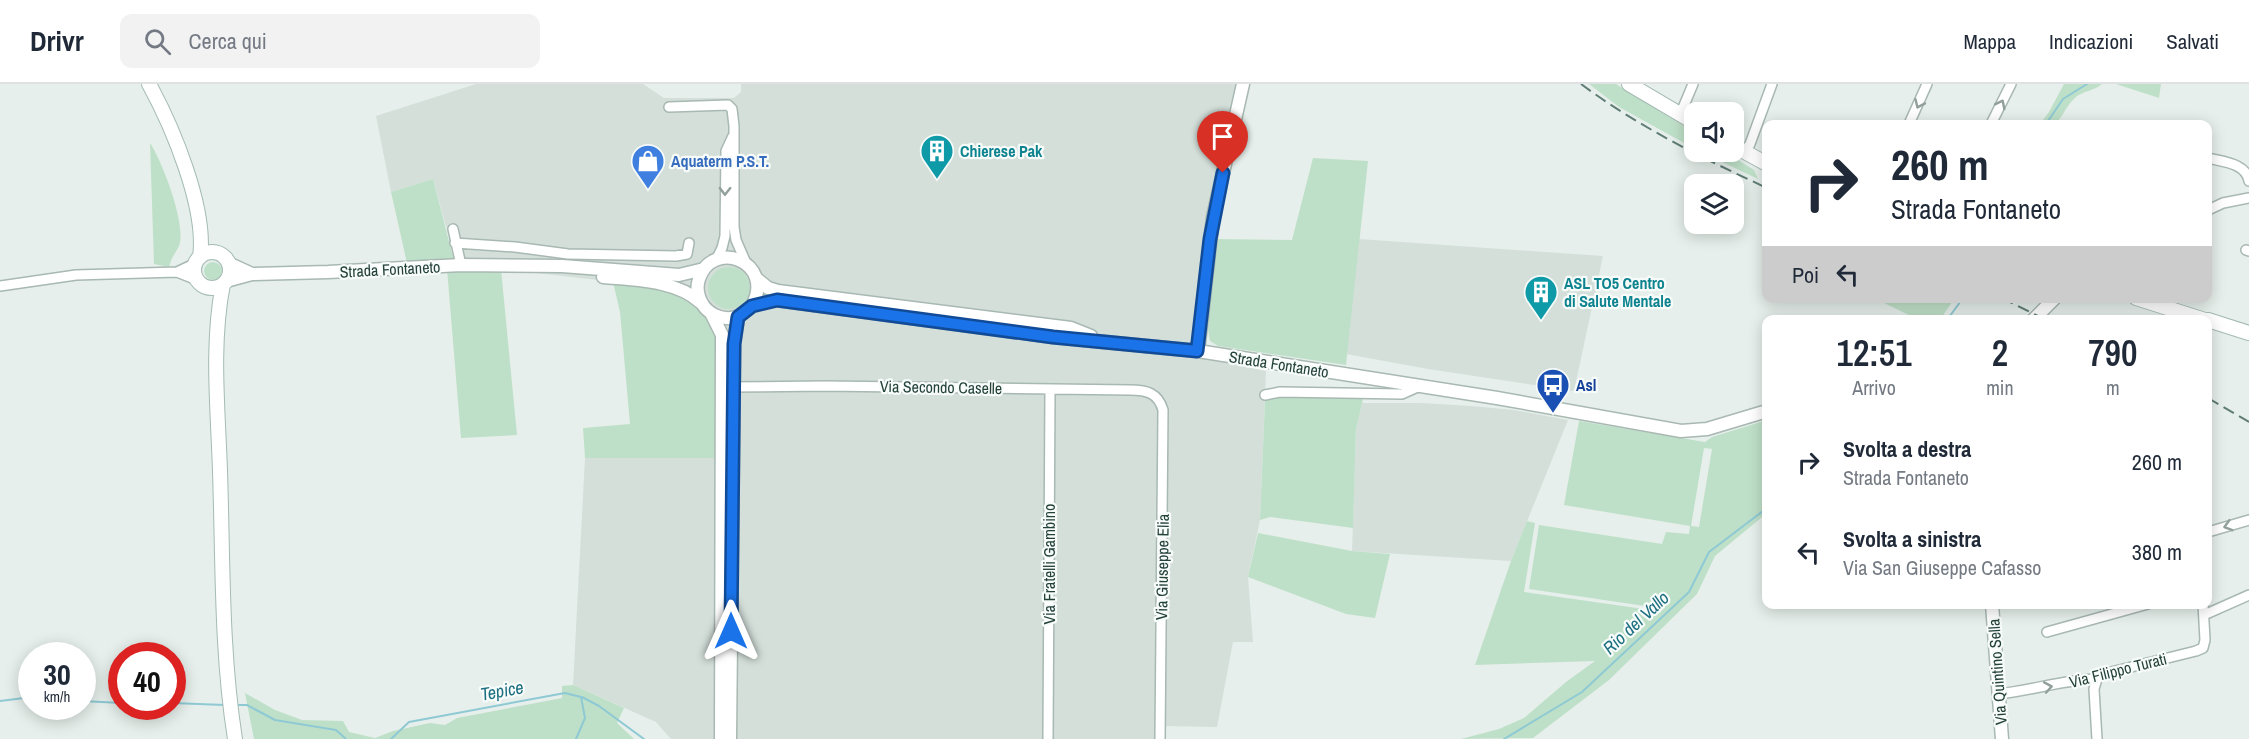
<!DOCTYPE html>
<html lang="it">
<style>
body{margin:0;font-family:"Archivo Narrow",sans-serif;background:#f2f2f3;color:#1f2937;height:100vh;display:flex;flex-direction:column;font-size:22px;white-space:nowrap}
*{box-sizing:border-box;margin:0}
p{font-size:20px;color:#747a83}
.icon{flex:none;width:33px;height:33px;fill:none;stroke:currentColor;stroke-width:2;stroke-linecap:round;stroke-linejoin:round}
.map{position:relative;flex:1;overflow:hidden}
.drawer{position:absolute;left:1762px;top:231px;width:450px;height:294px;display:flex;flex-direction:column;background:#fff;border-radius:12px;box-shadow:0 3px 15px #0003}
.drawer>*{flex:none}
.top-card{position:absolute;left:1762px;top:36px;width:450px;height:183px;border-radius:12px;box-shadow:0 3px 15px #0003;background:#fff;color:#1f2937;overflow:hidden}
.fabs{position:absolute;left:1684px;top:18px;display:grid;gap:12px}
.fabs a{display:grid;place-items:center;width:60px;height:60px;border-radius:12px;background:#fff;box-shadow:0 3px 15px #0003;font-size:30px}
.speed{position:absolute;left:18px;top:558px;display:flex;gap:12px;font-size:30px;font-weight:700;text-align:center}
.speed>*{display:grid;place-content:center;width:78px;height:78px;border-radius:50%;background:#fff;box-shadow:0 3px 15px #0003;line-height:1}
.speed small{font-size:15px;font-weight:400}
.speed .limit{border:9px solid #d22;background:#fff;color:#111}
.pin{position:absolute;display:grid;place-items:center;width:51px;height:51px;color:#fff;margin:-62px -26px;border-radius:50% 50% 50% 0;rotate:-45deg;box-shadow:0 0 6px #0007}
.pin .icon{rotate:45deg}
.me{position:absolute;width:66px;margin:-33px;rotate:0deg;stroke-linejoin:round;filter:drop-shadow(0 0 4px #0008)}
.turn{display:flex;align-items:center;gap:21px;height:126px;padding:0 30px;font-size:27px}
.turn .icon{width:78px;height:78px;stroke-width:2.5}
.turn b{display:block;font-size:42px;line-height:51px}
.then{display:flex;align-items:center;height:57px;padding:0 30px;background:#0003;gap:12px;font-size:22px}
.eta{display:flex;justify-content:space-evenly;align-items:center;height:102px;text-align:center}
.eta b{font-size:36px;font-weight:600;line-height:42px}
ul{padding:0;list-style:none}
li{display:flex;align-items:center;gap:18px;height:90px;padding:0 30px}
li div{flex:1}
li b{display:block;font-size:22px}
li em{font-style:normal}
header{display:flex;align-items:center;gap:36px;box-sizing:border-box;height:84px;padding:0 30px;background:#fff;border-bottom:2px solid #e0e1e3}
header strong{font-size:28px}
nav{display:flex;gap:33px;margin-inline-start:auto;font-size:21px}
.search{width:420px;height:54px;background:#f2f2f3;display:flex;align-items:center;gap:15px;box-sizing:border-box;padding:0 21px;border-radius:12px;color:#747a83;font-size:22px}
.map>svg:first-child{display:block}
.built{fill:#d4dfda}
.green{fill:#bfe0c8;fill-rule:evenodd}
.lines{fill:none;stroke-linecap:round;stroke-linejoin:round}
.stream{stroke:#8ec9d4;stroke-width:2}
.minor-casing{stroke:#a8b8b2;stroke-width:12}
.tertiary-casing{stroke:#a8b8b2;stroke-width:15}
.secondary-casing{stroke:#a4bbb3;stroke-width:16}
.minor{stroke:#fff;stroke-width:9}
.tertiary{stroke:#fff;stroke-width:12}
.secondary{stroke:#fff;stroke-width:14}
.rail{stroke:#5f7d75;stroke-width:2;stroke-dasharray:12 6;stroke-linecap:butt}
.oneway{stroke:#92a09c}
.route-casing{stroke:#114b97;stroke-width:15}
.route{stroke:#1a73e8;stroke-width:10}
.labels{text-anchor:middle;stroke-width:4.5;stroke-linejoin:round;paint-order:stroke}
.culture-label{font-size:16px;font-weight:bold;fill:#0d838f;stroke:#f7fbf9;text-anchor:start}
.shop-label{font-size:16px;font-weight:bold;fill:#366cbe;stroke:#f7fbf9;text-anchor:start}
.street-label{font-size:16px;fill:#24423a;stroke:#f7fbf9}
.transit-label{font-size:16px;font-weight:bold;fill:#164399;stroke:#f7fbf9;text-anchor:start}
.water-label{font-size:18px;font-style:italic;fill:#1c6f80;stroke:#f7fbf9}
</style>
<header>
<strong>Drivr</strong>
<div class="search"><svg class="icon" aria-label="search" viewBox="0 0 24 24"><circle cx="10" cy="10" r="6"/><path d="M15 15l6 6"/></svg>Cerca qui</div>
<nav><a>Mappa</a><a>Indicazioni</a><a>Salvati</a></nav>
</header>
<div class="map">
<svg width="2249" height="655" viewBox="0 0 2249 655">
<rect width="100%" height="100%" fill="#e6efeb"/>
<path class="built" d="M476 0H643L664 14H734L741 8V0H1243L1192 272 1266 287 1260 436 1248 493 1253 558H1233L1217 643 1165 642V655H671L656 638 573 601 585 374 707 372 615 198 501 185 454 177 453 146 446 143 433 95 391 108 376 32Z
M1359 155 1603 172 1574 307 1428 285 1346 270Z
M1362 319H1421L1471 322 1514 326 1568 336 1511 477 1352 467 1356 345Z"/>
<path class="green" d="M1589 0H1616L1695 49V65L1619 23Z
M2064 0H2102C2094 7 2083 7 2076 13 2066 21 2064 32 2055 40H2040L2049 28Z
M2116 0H2161L2159 14 2156 13Z
M150 59C162 77 187 141 179 162 175 170 172 172 169 183L154 180Z
M1701 68H1725L1754 86 1758 95Z
M1313 74 1368 77 1346 281 1218 262 1210 257 1208 245 1215 155 1292 156Z
M433 95 454 177 407 179 391 108Z
M204 187a9 9 0 1 1 18 0a9 9 0 1 1-18 0Z
M708 204a21 21 0 1 1 42 0a21 21 0 1 1-42 0Z
M447 185H501L517 351 461 354Z
M613 198 671 207 690 214 692 221 711 239 717 250V374H585L583 344 630 340 620 228Z
M1876 215H1954L1940 236 1917 235Z
M1364 311 1356 345 1353 444 1270 433 1260 436 1265 315 1273 312Z
M1767 336V429L1715 472 1697 510 1609 596 1533 654 1461 655 1499 645 1524 634 1566 598 1595 577 1475 581 1511 477 1527 437 1535 439 1524 508 1651 526 1652 523 1529 505 1539 441 1662 460 1666 448 1689 450 1690 442 1564 421 1579 337 1705 358 1712 353ZM1704 364 1712 365 1699 443 1691 442Z
M1258 449 1352 467 1390 470 1375 534 1346 530 1248 493Z
M573 601 624 624 617 639 634 655H254L245 609 275 626 302 636 343 637 349 648 375 654 393 647 430 639 445 641 457 634 562 614V602Z"/>
<g class="lines">
<path class="stream" d="M2046 40 2063 15 2087 0
M1947 236 1963 214
M582 613 599 622 644 655
M0 617 32 613
M82 617 122 619
M172 619 225 621
M237 621H247L275 636 336 646 346 655
M391 655 409 638 565 609 581 613 585 634 576 655
M1504 655 1582 608 1689 508 1709 468 1767 424"/>
<g class="minor-casing">
<path id="minor" d="M669 23 728 21 732 25 734 42V143L736 156 746 179
M1680 31 1693 0
M1909 40 1927 0
M1991 40 2011 0
M1745 68 1750 60 1772 0
M2208 74C2223 78 2246 79 2249 97
M2208 126 2223 119 2249 114
M453 145 461 181
M455 159 515 163 568 170 676 172 687 170 689 159
M2246 166 2249 167
M716 176 722 164 725 152 726 67 733 52
M177 188 197 196
M0 202 76 191 177 188 196 179
M728 303 825 302 1130 306C1147 306 1158 309 1163 326L1160 655
M1265 311 1280 308 1402 310 1420 302
M2208 448 2249 436
M2204 531 2249 511
M2047 548 2148 520
M2097 595 2094 605 2097 655
M1998 610C2031 607 2065 595 2097 595L2103 590 2196 567 2203 564 2205 556 2203 520
M1048 655 1050 305"/>
</g>
<g class="tertiary-casing">
<path id="tertiary" d="M228 179 252 190
M603 193C635 196 676 196 700 218
M757 195 768 204 778 207 1071 244 1091 252
M226 197 252 190 328 188 461 181 562 182 679 191 704 185
M752 222C776 177 712 154 699 195 696 204 698 213 703 221 709 230 720 235 731 234 741 233 746 226 754 221 761 218 769 217 777 216L1053 253 1198 267 1497 314 1681 347 1707 345 1767 327
M711 229 722 251 721 655
M2033 236 2055 214
M1198 267 1213 133 1243 0
M1992 520 2002 655
M730 655 734 260 738 233"/>
</g>
<g class="secondary-casing">
<path id="secondary" d="M149 0C172 42 207 124 200 173
M1629 0 1695 39
M1734 62 1767 80
M194 186a18 18 0 1 1 36 0a18 18 0 1 1-36 0Z
M223 200C211 261 218 325 220 387 223 476 221 567 235 655
M2136 214 2205 236
M2208 236 2249 249"/>
</g>
<use href="#minor" class="minor"/>
<use href="#tertiary" class="tertiary"/>
<use href="#secondary" class="secondary"/>
<path class="rail" d="M1581 0C1639 43 1702 74 1767 104
M2002 214 2046 236
M2208 314 2249 338"/>
</g>
<defs><path id="oneway-chevron" d="M-2-3.5L2.5 0L-2 3.5" fill="none" stroke-width="1.6" stroke-linecap="round" stroke-linejoin="round" transform="scale(1.5)"/></defs>
<g class="oneway">
<use href="#oneway-chevron" transform="translate(1919 20) rotate(114)"/>
<use href="#oneway-chevron" transform="translate(2001 20) rotate(-63)"/>
<use href="#oneway-chevron" transform="translate(725 107) rotate(91)"/>
<use href="#oneway-chevron" transform="translate(2228 442) rotate(164)"/>
<use href="#oneway-chevron" transform="translate(2048 603) rotate(-10)"/>
</g>
<g class="lines">
<g class="route-casing">
<path id="route" d="M731 547 734 260 738 233 752 222 777 216 1053 253 1197 267 1210 155 1223 89"/>
</g>
<use href="#route" class="route"/>
</g>
<defs>
<g id="building-pin" transform="scale(1.725)"><path d="M0 17L-7.5 6A9.5 9.5 0 1 1 7.5 6Z" fill="#0f9aa8" stroke="#f7fbf9"/><path d="M-4-6H4V6H1V3H-1V6H-4ZM-2.5-4.3h1.7v1.8h-1.7ZM.8-4.3h1.7v1.8H.8ZM-2.5-1h1.7V.8h-1.7ZM.8-1h1.7V.8H.8Z" fill="#fff"/></g>
<g id="shop-pin" transform="scale(1.725)"><path d="M0 17L-7.5 6A9.5 9.5 0 1 1 7.5 6Z" fill="#3f7fe0" stroke="#f7fbf9"/><path d="M-5-2.5h2.3a2.7 3.5 0 0 1 5.4 0H5L5.5 6h-11ZM-1.5-2.5h3a1.5 2.3 0 0 0-3 0Z" fill="#fff"/></g>
<g id="bus-pin" transform="scale(1.725)"><path d="M0 17L-7.5 6A9.5 9.5 0 1 1 7.5 6Z" fill="#1a4fb4" stroke="#f7fbf9"/><path d="M-5-6H5V4H4V6H2V4H-2V6H-4V4H-5ZM-3.5-4V0h7V-4ZM-3.5 1.2v1.5H-2V1.2ZM2 1.2v1.5H3.5V1.2Z" fill="#fff"/></g>
</defs>
<g fill-rule="evenodd">
<use href="#building-pin" x="937" y="67"/>
<use href="#shop-pin" x="648" y="77"/>
<use href="#building-pin" x="1541" y="208"/>
<use href="#bus-pin" x="1553" y="301"/>
</g>
<g class="labels">
<g class="culture-label">
<text x="960" y="73">Chierese Pak</text>
<text x="1564" y="205">ASL TO5 Centro<tspan x="1564" dy="18">di Salute Mentale</tspan></text>
</g>
<g class="shop-label">
<text x="671" y="83">Aquaterm P.S.T.</text>
</g>
<g class="street-label">
<text transform="translate(390 185) rotate(-3)" y="6">Strada Fontaneto</text>
<text transform="translate(1279 280) rotate(9)" y="6">Strada Fontaneto</text>
<text transform="translate(941 303) rotate(1)" y="6">Via Secondo Caselle</text>
<text transform="translate(1049 480) rotate(-90)" y="6">Via Fratelli Gambino</text>
<text transform="translate(1162 483) rotate(-89)" y="6">Via Giuseppe Elia</text>
<text transform="translate(2118 586) rotate(-14)" y="6">Via Filippo Turati</text>
<text transform="translate(1997 588) rotate(-94)" y="6">Via Quintino Sella</text>
</g>
<g class="transit-label">
<text x="1576" y="307">Asl</text>
</g>
<g class="water-label">
<text transform="translate(1636 539) rotate(-43)" y="6">Rio del Vallo</text>
<text transform="translate(502 607) rotate(-10)" y="6">Tepice</text>
</g>
</g>
</svg>
<div class="fabs">
<a><svg class="icon" aria-label="sound" viewBox="0 0 24 24"><path d="M4 9h4l5-4v14l-5-4H4zM17 9q2 3 0 6"/></svg></a>
<a><svg class="icon" aria-label="layers" viewBox="0 0 24 24"><path d="M12 4l9 5-9 5-9-5zM3 14l9 5 9-5"/></svg></a>
</div>
<div class="speed"><div>30<small>km/h</small></div><div class="limit">40</div></div>
<div class="pin" style="left:1223px;top:89px;background:#d93025"><svg class="icon" aria-label="arrive" viewBox="0 0 24 24"><path d="M6 21V4h12l-3 4 3 4H6"/></svg></div>
<svg class="me" style="left:731px;top:547px" viewBox="-20 -20 40 40"><path d="M0-17L14 15 0 8-14 15z" fill="#1a73e8" stroke="#fff" stroke-width="4"/></svg>
<div class="top-card">
<div class="turn"><svg class="icon" aria-label="right" viewBox="0 0 24 24"><path d="M7 20v-9h11M14 6l5 5-5 5"/></svg><div><b>260 m</b>Strada Fontaneto</div></div>
<div class="then">Poi<svg class="icon" aria-label="left" viewBox="0 0 24 24"><path d="M17 20v-9H6M10 6l-5 5 5 5"/></svg></div>
</div>
<section class="drawer">
<div class="eta">
<div><b>12:51</b><p>Arrivo</p></div>
<div><b>2</b><p>min</p></div>
<div><b>790</b><p>m</p></div>
</div>
<ul>
<li><svg class="icon" aria-label="right" viewBox="0 0 24 24"><path d="M7 20v-9h11M14 6l5 5-5 5"/></svg><div><b>Svolta a destra</b><p>Strada Fontaneto</p></div><em>260 m</em></li>
<li><svg class="icon" aria-label="left" viewBox="0 0 24 24"><path d="M17 20v-9H6M10 6l-5 5 5 5"/></svg><div><b>Svolta a sinistra</b><p>Via San Giuseppe Cafasso</p></div><em>380 m</em></li>
</ul>
</section>
</div>
